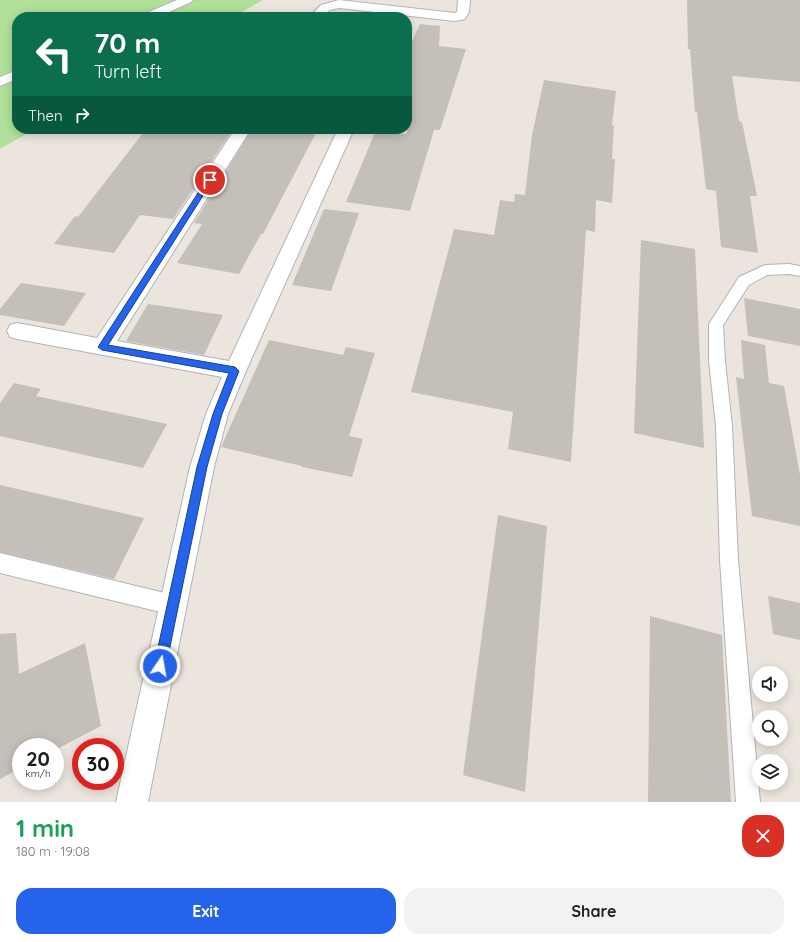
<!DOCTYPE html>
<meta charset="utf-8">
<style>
body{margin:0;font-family:Quicksand,sans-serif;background:#f2f2f2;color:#202124;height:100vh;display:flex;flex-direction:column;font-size:15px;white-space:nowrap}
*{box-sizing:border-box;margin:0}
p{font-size:13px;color:#757577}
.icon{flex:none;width:22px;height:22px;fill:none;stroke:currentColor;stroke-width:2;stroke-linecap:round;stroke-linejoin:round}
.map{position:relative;height:802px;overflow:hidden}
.drawer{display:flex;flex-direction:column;background:#fff;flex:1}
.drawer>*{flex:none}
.top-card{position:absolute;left:12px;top:12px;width:400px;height:122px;border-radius:16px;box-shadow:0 2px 10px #0003;background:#0b6e4f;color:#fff;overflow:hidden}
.controls{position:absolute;left:752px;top:666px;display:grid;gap:8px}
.controls a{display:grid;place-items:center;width:36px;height:36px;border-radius:50%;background:#fff;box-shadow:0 2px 10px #0003;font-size:20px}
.speed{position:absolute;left:12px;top:738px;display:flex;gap:8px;font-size:20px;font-weight:700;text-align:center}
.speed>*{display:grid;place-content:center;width:52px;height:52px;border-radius:50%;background:#fff;box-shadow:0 2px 10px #0003;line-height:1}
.speed small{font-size:10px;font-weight:400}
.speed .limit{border:6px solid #d22;background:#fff;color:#111}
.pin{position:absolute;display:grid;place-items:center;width:34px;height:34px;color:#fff;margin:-17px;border:2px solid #fff;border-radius:50%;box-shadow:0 1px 4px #0007}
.me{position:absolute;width:44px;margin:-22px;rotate:12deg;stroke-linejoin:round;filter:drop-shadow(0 0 3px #0008)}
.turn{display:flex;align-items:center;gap:14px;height:84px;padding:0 16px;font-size:18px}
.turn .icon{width:52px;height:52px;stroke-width:2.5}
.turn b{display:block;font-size:28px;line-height:34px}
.then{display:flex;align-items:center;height:38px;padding:0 16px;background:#0003;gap:8px;font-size:15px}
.round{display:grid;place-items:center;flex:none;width:42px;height:42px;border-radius:16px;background:#f2f2f2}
.overview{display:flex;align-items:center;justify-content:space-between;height:68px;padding:0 16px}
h1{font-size:24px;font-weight:700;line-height:30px;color:#1e9e55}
.primary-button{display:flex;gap:8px;margin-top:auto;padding:8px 16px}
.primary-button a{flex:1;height:46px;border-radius:16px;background:#2563eb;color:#fff;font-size:16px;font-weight:700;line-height:46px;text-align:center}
.primary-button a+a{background:#f2f2f2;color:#202124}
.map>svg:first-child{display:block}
.green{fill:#b1e09b}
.building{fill:#c4bfb9}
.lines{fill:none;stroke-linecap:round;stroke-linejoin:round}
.service-casing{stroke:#b0b3bd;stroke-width:2}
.minor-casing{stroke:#b0b3bd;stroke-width:2}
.service{fill:#fff;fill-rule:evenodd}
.minor{fill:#fff;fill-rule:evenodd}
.route{fill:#2563eb;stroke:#184099}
</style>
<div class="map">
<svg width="800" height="802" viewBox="0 0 800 802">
<rect width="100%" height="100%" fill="#ece5dd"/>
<path class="green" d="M0 0H263L233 17H17V129H35L0 149Z"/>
<path class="building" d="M687 0H800V82L732 76 739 121 742 122 757 196H750L758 253 721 247 716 191 706 189 697 112H695L690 49H688Z
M420 24 440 26 439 46 466 49 440 130H434L410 211 346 202 376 130 407 134V53Z
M544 80 616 91 612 125H614L612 159H615L612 203 596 200 595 232 586 230 571 462 508 449 513 412 411 392 454 229 494 235 500 200 514 202 515 194 525 195 532 135Z
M146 129H233L173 219 140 215 114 253 54 244 75 216 78 217Z
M252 129H318L263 234H261L239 274 177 263 202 224 194 223Z
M324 209 359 213 331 291 292 285Z
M641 240 695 249 704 448 634 433Z
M21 283 86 293 64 326 0 315V309Z
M744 298 800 309V346L748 336Z
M148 304 223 315 204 355 126 341Z
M269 340 343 355 346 347 375 353 349 436 363 439 352 477 302 467V466L221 447Z
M741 340 765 345 769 383 784 386 800 475V526L752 516 736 377 744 379Z
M14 383 41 389 36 396 167 424 143 468 0 436V403Z
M0 485 144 518 114 579 0 552Z
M498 515 547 526 525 792 463 775Z
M768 596 800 603V640L773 634Z
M650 616 722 635 731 802H648Z
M16 633 19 674 85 643 101 726 55 750V747H21V768L0 779V634Z"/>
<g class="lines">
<g class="service-casing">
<path id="service" d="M789 264 800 266V276L789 274 767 275 749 285 723 325 725 361 732 426 738 560 760 802H736L720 560 716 426 709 361V324L739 277 765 265Z
M0 553 173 595 180 598 183 605 180 612 173 615 0 573Z"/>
</g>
<g class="minor-casing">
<path id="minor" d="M177 0H193L191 2 158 17H142L144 14Z
M339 0 455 13 457 12 458 0H470L469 12 465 19 455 21 339 8 330 10 321 17H309L321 5Z
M17 70V79L0 86V77Z
M235 129H251L117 341 229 361 338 129H354L246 371 228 414 214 467 148 802H116L190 467 206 414 222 377 17 339 10 337 7 331 10 325 17 323 97 338Z"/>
</g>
<use href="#service" class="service"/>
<use href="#minor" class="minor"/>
</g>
<path class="route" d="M210 178 213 180 108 345 235 367 239 371 222 414 207 467 166 666 165 670 160 672 156 670 154 666 197 467 213 414 229 373 102 350 98 347 207 179Z"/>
</svg>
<div class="controls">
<a><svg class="icon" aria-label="sound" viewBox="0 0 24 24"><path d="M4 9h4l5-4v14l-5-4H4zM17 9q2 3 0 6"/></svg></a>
<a><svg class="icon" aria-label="search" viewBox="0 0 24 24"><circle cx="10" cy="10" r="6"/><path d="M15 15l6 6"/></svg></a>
<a><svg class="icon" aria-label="layers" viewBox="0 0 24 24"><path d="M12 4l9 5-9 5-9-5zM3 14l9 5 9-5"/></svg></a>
</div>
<div class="speed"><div>20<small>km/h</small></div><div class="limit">30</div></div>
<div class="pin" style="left:210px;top:180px;background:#d93025"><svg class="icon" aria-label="arrive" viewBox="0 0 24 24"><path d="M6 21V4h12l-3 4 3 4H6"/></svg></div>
<svg class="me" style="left:160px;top:666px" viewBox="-20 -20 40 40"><circle r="17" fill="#2563eb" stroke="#fff" stroke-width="3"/><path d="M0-11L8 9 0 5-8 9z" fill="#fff"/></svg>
<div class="top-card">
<div class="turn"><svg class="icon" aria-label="left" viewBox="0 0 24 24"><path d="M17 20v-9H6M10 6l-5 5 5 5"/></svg><div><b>70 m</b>Turn left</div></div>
<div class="then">Then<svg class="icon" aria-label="right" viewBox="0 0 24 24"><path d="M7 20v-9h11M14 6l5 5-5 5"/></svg></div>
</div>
</div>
<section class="drawer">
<div class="overview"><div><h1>1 min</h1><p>180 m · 19:08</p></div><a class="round" style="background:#d93025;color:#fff"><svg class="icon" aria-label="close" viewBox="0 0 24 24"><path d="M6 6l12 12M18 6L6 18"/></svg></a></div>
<div class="primary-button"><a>Exit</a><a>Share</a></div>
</section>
